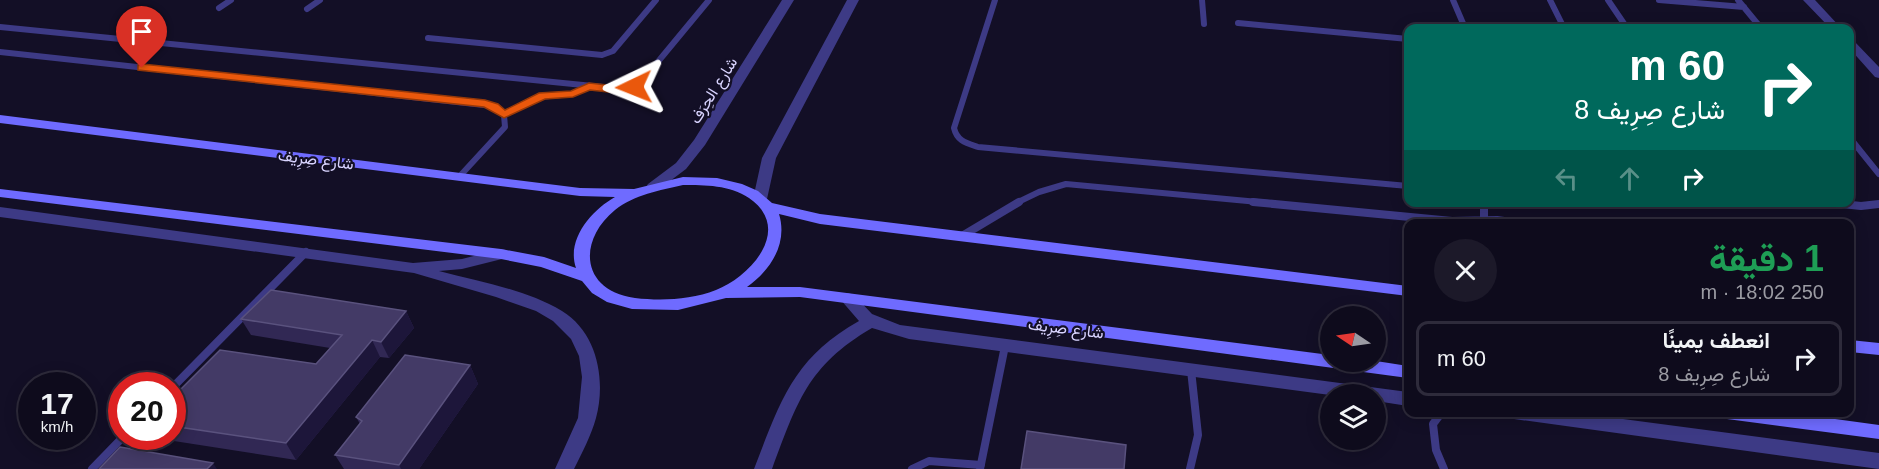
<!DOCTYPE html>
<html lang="ar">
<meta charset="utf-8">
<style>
body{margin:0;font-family:Helvetica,Vazirmatn,sans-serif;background:#1c1929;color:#f1f3f6;direction:rtl;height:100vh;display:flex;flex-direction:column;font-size:22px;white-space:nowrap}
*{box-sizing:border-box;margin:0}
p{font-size:20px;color:#9b9ba3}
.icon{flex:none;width:33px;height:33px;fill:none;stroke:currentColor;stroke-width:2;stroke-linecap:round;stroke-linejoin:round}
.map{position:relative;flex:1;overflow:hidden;direction:ltr}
.details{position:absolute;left:1404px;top:219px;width:450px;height:198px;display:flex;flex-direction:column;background:#0e0b1c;border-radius:12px;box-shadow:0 3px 15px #0003,0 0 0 2px #2e2b3b;direction:rtl}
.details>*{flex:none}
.guide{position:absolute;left:1404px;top:24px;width:450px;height:183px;border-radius:12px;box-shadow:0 3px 15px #0003,0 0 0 2px #2e2b3b;direction:rtl;background:#00695c;color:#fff;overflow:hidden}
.needle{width:39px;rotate:283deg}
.tools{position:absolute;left:1320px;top:306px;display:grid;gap:12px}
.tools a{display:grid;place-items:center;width:66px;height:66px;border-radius:50%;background:#0e0b1c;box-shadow:0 3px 15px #0003,0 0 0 2px #2e2b3b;font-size:30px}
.speed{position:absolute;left:18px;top:372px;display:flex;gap:12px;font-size:30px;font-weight:700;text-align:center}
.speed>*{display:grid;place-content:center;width:78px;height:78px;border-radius:50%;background:#0e0b1c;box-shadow:0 3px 15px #0003,0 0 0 2px #2e2b3b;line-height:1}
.speed small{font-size:15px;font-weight:400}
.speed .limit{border:9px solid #d22;background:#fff;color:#111}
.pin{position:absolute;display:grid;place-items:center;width:51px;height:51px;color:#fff;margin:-62px -26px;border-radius:50% 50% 50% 0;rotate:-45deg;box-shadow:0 0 6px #0007}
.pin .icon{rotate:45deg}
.me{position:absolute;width:66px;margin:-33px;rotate:268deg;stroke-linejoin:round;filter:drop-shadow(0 0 4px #0008)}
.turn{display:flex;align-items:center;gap:21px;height:126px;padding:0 30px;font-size:27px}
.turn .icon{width:78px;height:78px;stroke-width:2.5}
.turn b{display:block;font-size:42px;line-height:51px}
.lanes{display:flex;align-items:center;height:57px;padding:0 30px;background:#0003;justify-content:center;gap:30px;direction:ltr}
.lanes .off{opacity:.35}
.round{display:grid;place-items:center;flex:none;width:63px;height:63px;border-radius:32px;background:#1c1929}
.head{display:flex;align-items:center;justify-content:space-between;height:102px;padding:0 30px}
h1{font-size:36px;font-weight:700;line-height:45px;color:#1e9e55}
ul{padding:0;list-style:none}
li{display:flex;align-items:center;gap:18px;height:75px;margin:0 12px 9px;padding:0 18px;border:3px solid #2e2b3b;border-radius:12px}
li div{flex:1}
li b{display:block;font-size:22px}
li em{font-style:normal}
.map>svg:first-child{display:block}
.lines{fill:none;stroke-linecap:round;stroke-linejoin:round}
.service-far1{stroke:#3d3a85;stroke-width:6}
.service{stroke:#3d3a85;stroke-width:8}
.minor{fill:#3d3a85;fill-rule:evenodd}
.tertiary{fill:#3d3a85;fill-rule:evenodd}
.secondary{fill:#6f6bff;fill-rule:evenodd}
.wall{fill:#312854}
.shaded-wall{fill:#1d163a}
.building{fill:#433a66;stroke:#5a527e;stroke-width:1.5}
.route{fill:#ea580c;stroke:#983908;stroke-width:1.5}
.labels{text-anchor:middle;stroke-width:4.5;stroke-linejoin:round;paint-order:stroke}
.street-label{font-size:16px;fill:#d9d4ff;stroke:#130f26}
</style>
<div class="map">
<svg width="1879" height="469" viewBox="0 0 1879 469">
<rect width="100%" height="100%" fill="#130f26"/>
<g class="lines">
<path class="service-far1" d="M995 0 954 128C957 141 966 143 978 147L1408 186
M1202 0 1204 24
M1453 0 1465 28
M1550 0 1564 28
M1608 0 1627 28
M1659 0 1744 7
M1738 0 1761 28
M219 8 231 0
M307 9 320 0
M1238 23 1408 39
M0 27 623 89 634 87 642 81 709 0
M428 38 602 55 613 51 656 0
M0 52 493 106 504 115 505 127 459 177
M504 115 538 97 573 94 589 86
M1850 138 1879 174
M1823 202 1837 203
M1016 203 1039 192 1066 184 1269 203"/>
<path class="service" d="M1253 202 1452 221 1497 220 1526 224
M1484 202V220
M1823 202 1861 206 1879 204
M962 236 1019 202
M172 388 306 252
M1442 412 1433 424 1436 450 1444 469
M92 469 124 436
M912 469 929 461 981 465
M980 469 1005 346
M1190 469 1198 435 1191 370"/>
<path class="minor" d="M1803 0H1815L1841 28H1830Z
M1850 39 1854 41 1879 67V78L1875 77 1850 49Z
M0 207 413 263 462 259 501 249 506 250 509 254 506 258 462 269 439 271C480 282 525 289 562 311 598 333 606 381 596 418 591 436 582 453 574 469H555L578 418 582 377 579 356 571 339 553 321 536 311 496 297 414 273 0 217Z
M848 293 854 295 872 314 900 325 1408 392V406L1376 401V394L1330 395 909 339 872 328C807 366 797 403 772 469H754C780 402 793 358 859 321L840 299 842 295Z
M1505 412H1570L1879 453V469L1514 419 1508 417Z"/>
<path class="tertiary" d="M782 0H794L705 145 686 169 658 190H648L646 187 648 184 676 163 694 140Z
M847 0H859L776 158 767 199 760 203 755 202 753 199 762 158Z"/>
<path class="secondary" d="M0 115 580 188 634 189 683 177 717 178 742 184 758 191 772 203 820 214 1408 286V296L820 224 779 214C788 243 771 270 747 287H800L1330 355V362L1376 361 1408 366V378L800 297 726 298 678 310 632 309 607 302 592 293 582 281 541 267 501 259 0 197V189L501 249 544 257 576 268C566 239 592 210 615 197L580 196 0 123ZM683 185C705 185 730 185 749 198 794 229 750 277 716 290 690 300 661 301 635 298 581 291 577 241 615 210 634 195 660 190 683 185Z
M1850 340 1879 343V355L1850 352Z
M1718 412H1784L1879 425V439L1727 419 1721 417Z"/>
</g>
<path class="wall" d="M406 311 414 328 389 358 380 357 296 460 161 439 159 436H172V398L316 364 330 348 251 335 241 319Z
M470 365 478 384 419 469H344L335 455 360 424 356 417Z"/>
<path class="shaded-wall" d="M406 311 414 328 389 358 381 342Z
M372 340 380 357 296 460 286 443Z
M470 365 478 384 419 469H401L399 465Z
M213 463 217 469H207Z"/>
<path class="building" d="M271 290 406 311 381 342 372 340 286 443 172 426V398L220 350 316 364 342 335 241 319Z
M405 355 470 365 399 465 335 455 362 421 356 417Z
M1027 431 1126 445 1124 469H1021Z
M120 447 213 463 207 469H99Z"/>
<path class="route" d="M142 64 485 100 498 104 505 110 539 93 571 91 589 83 617 86 634 83 640 87 638 89 617 93 590 90 573 97 545 99 504 118 484 107 138 70V65Z"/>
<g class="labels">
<g class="street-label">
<text transform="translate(713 90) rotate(-58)" y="6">شارع الحِرَف</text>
<text transform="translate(316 159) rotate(7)" y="6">شارع صِرِيف</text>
<text transform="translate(1066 328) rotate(7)" y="6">شارع صِرِيف</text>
</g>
</g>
</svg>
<div class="tools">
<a><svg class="needle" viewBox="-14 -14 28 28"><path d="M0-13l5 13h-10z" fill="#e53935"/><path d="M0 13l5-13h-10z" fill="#9b9ba3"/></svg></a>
<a><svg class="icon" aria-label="layers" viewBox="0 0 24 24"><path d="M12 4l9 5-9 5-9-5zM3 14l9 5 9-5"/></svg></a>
</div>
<div class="speed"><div>17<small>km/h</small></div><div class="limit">20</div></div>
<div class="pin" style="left:142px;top:68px;background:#d93025"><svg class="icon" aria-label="arrive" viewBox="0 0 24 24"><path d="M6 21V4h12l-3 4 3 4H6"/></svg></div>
<svg class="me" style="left:634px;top:87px" viewBox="-20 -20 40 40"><path d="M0-17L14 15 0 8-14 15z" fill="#ea580c" stroke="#fff" stroke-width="4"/></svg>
<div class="guide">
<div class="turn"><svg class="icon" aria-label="right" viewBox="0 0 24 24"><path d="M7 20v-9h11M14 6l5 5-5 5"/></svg><div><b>60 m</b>شارع صِرِيف 8</div></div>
<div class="lanes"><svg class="icon off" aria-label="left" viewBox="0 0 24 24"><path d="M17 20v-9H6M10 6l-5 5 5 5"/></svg><svg class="icon off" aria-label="ahead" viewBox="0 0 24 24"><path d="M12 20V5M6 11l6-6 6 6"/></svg><svg class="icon" aria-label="right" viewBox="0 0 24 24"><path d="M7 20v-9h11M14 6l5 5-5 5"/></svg></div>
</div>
<section class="details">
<div class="head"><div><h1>1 دقيقة</h1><p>250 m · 18:02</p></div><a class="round"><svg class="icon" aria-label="close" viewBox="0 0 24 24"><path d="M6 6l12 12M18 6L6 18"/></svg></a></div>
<ul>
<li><svg class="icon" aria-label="right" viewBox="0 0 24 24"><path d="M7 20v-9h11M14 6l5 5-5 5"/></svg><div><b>انعطف يمينًا</b><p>شارع صِرِيف 8</p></div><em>60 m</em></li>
</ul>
</section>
</div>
